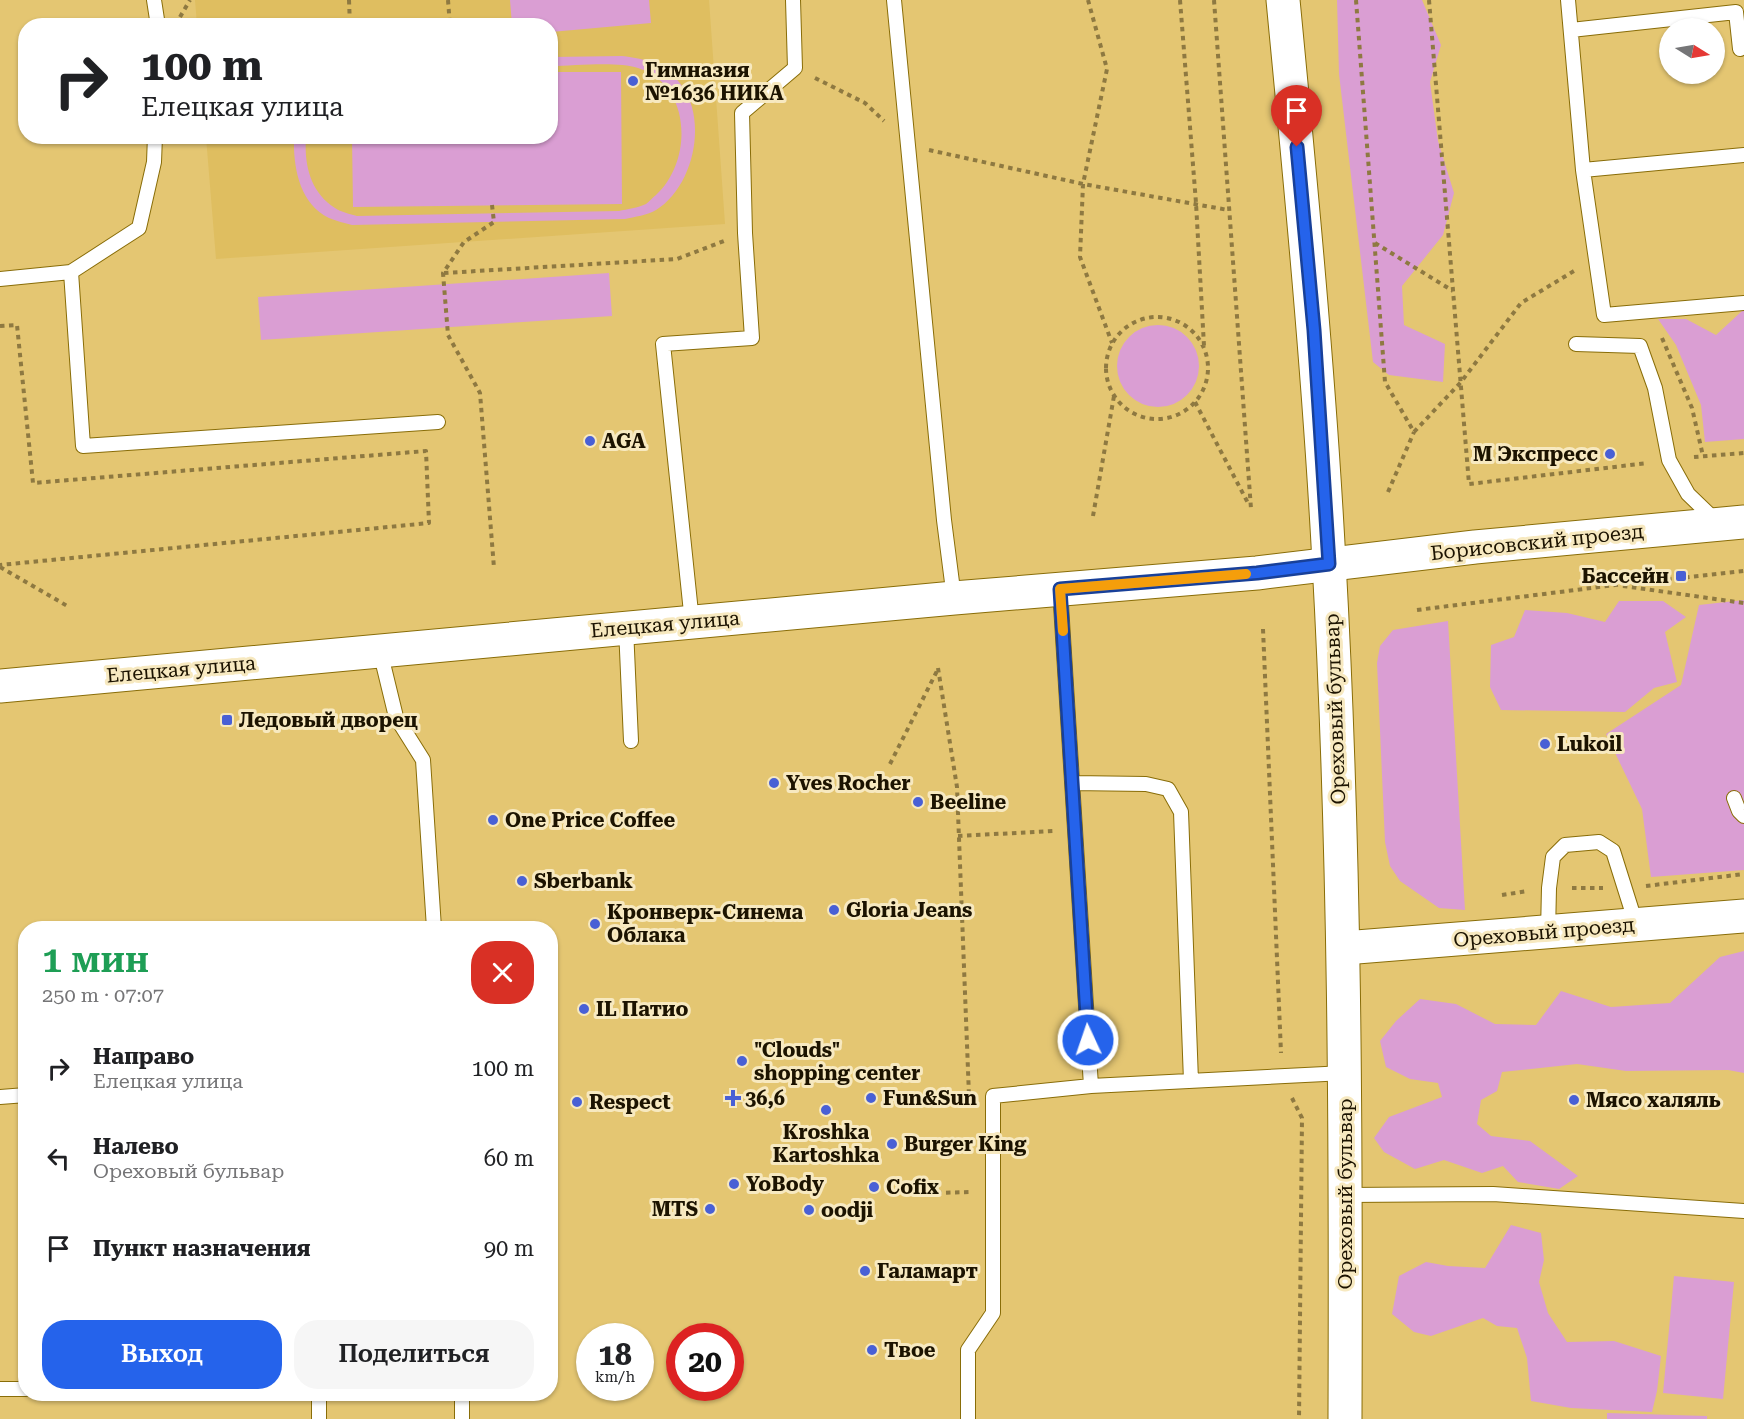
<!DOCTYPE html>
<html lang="ru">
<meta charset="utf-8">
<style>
body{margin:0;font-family:"Roboto Serif",serif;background:#f6f6f6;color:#202124;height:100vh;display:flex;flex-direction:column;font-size:22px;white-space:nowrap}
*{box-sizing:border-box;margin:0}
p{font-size:20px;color:#757577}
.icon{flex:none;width:33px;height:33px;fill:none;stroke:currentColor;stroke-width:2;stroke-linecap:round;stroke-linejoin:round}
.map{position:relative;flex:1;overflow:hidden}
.sheet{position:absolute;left:18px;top:921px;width:540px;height:480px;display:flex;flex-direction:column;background:#fff;border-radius:24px;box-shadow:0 2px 4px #0004}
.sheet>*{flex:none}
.guide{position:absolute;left:18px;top:18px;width:540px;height:126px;border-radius:24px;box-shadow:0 2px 4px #0004;background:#fff;color:#202124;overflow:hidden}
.needle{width:39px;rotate:101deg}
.buttons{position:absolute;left:1659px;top:18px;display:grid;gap:12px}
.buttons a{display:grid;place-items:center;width:66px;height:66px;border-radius:50%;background:#fff;box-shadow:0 2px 4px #0004;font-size:30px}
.speed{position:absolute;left:576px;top:1323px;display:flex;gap:12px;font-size:30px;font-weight:700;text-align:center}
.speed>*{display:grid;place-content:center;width:78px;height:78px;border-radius:50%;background:#fff;box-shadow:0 2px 4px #0004;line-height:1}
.speed small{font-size:15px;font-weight:400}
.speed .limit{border:9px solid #d22;background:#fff;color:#111}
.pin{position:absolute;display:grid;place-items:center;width:51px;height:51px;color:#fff;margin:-62px -26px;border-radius:50% 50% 50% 0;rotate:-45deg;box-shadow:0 0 6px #0007}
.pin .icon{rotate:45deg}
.me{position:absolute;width:66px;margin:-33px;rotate:357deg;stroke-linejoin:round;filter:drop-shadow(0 0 4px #0008)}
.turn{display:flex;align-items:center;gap:21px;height:126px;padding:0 24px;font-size:27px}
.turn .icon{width:78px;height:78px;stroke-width:2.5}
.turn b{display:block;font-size:42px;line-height:51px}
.round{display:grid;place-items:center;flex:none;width:63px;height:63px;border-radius:24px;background:#f6f6f6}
.head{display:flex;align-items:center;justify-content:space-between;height:102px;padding:0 24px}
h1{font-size:36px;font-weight:600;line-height:45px;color:#1e9e55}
.button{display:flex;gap:12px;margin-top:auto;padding:12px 24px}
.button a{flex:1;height:69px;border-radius:24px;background:#2563eb;color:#fff;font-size:24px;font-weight:600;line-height:69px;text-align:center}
.button a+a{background:#f6f6f6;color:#202124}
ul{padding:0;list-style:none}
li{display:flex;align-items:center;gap:18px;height:90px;padding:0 24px}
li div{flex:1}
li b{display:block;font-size:22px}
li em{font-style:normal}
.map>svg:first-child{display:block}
.built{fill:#dfbe60}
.green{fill:#da9ed3}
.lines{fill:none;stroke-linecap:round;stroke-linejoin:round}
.service-casing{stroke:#896d08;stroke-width:16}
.tertiary-casing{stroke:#896d08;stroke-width:35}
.secondary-casing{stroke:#896d08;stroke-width:35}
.path{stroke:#8e7941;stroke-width:4;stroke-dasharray:4.5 4.5;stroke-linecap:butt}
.service{stroke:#fff;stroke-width:14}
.tertiary{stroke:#fff;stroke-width:33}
.secondary{stroke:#fff;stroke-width:33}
.route-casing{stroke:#184099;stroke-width:15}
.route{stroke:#2563eb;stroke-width:10}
.slow{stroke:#f59e0b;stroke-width:10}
.poi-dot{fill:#4960d5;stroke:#f7e9c0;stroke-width:2}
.labels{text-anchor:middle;stroke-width:6;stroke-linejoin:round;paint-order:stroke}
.poi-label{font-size:20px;font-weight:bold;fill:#1c1300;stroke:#f7e9c0;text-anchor:start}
.street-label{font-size:20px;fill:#1c1300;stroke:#f7e9c0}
</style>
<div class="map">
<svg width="1744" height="1419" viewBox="0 0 1744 1419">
<rect width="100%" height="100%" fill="#e4c672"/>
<path class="built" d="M195 0H709L725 224 216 259 206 137 550 136V26L197 25Z"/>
<path class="green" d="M510 0H649L651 23 551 32 550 26 512 25Z
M1337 0H1422L1441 45 1430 82 1438 141 1454 193 1443 235 1402 286 1404 325 1445 344 1443 382 1389 375 1373 362 1339 74Z
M622 56C646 59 667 64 682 86 708 122 693 187 656 210 648 215 634 217 625 219L352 225C345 223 336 221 329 218 299 204 293 166 294 137H306C304 164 310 192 335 208 341 212 350 214 357 216L619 211C627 209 638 208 646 204 649 202 653 197 656 195 693 161 692 85 638 68 617 61 574 66 551 66V57Z
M551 72H621L622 204 353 207 352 137 550 136Z
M609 273 612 316 261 340 258 297Z
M1742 311H1744V439L1705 442 1701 405 1676 345 1658 319H1686L1716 335Z
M1117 366a41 41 0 1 1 82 0a41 41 0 1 1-82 0Z
M1744 600V870L1651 877 1642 809 1606 734 1681 685 1699 605Z
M1619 601H1663L1686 617 1665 632 1677 682 1654 688 1625 712 1501 710 1490 687 1491 645 1514 637 1525 610 1567 613 1605 622Z
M1448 621 1465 910 1439 908 1400 881 1390 866 1385 842 1377 663 1380 646 1393 630Z
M1744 951V1073L1728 1070 1626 1071 1577 1064 1502 1072 1497 1091 1481 1100 1477 1124 1491 1136 1530 1141 1578 1176 1559 1189 1518 1182 1503 1166 1482 1173 1444 1160 1415 1169 1384 1152 1374 1138 1389 1117 1442 1097 1438 1083 1410 1079 1386 1067 1380 1041 1396 1021 1420 999 1456 1004 1495 1024 1536 1025 1561 991 1611 1007 1670 1003 1720 957Z
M1511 1225 1541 1233 1544 1260 1539 1282 1548 1313 1567 1342 1614 1341 1661 1356 1657 1391 1652 1412 1571 1408 1531 1401 1527 1358 1517 1328 1497 1326 1483 1318 1431 1336 1414 1332 1392 1314 1399 1276 1426 1262 1448 1266 1485 1268Z
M1674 1276 1734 1282 1723 1399 1663 1393Z
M1607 1413 1707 1416V1419H1607Z"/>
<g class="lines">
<g class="service-casing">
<path id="service" d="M154 0 158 26
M894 0 944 520 954 598
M1568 0 1583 170 1744 155
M1571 30 1736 12 1740 49
M1583 170 1604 315 1744 303
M71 272 83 446 438 422
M0 279 71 272 139 228 154 162 155 136
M1576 344 1640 346 1655 388 1669 460 1688 494 1715 520
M1060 589 1091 1086
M692 622 663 344 752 338 745 233 742 113 795 68 793 0
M626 628 631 741
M380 651 396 717 423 760 434 928
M1072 783 1146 784 1168 789 1181 812 1191 1081
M1734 798 1739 811 1744 816
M1548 932 1549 888 1553 857 1565 845 1599 842 1613 851 1636 924
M0 1097 26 1095
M1345 1195 1493 1194 1744 1211
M0 1389H26
M462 1394V1419
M319 1419V1394
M968 1419V1350L993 1313V1096L1091 1086 1345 1073"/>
</g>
<g class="tertiary-casing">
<path id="tertiary" d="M0 686 954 598 1257 573 1475 547 1744 522
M1344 948 1744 916"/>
</g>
<g class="secondary-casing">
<path id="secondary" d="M1283 0C1301 187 1319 374 1329 562 1345 848 1346 1133 1345 1419"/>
</g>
<path class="path" d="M349 0 350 26
M448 0 450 26
M1088 0 1107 69 1083 184 1080 257 1112 343
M1180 0 1196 203 1204 346
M1214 0 1251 509
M1356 0 1385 382 1414 432 1461 382 1521 303 1574 271
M1429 0 1469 484 1648 463
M180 17 190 0
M815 78 865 103 884 121
M929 150 1083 184 1228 210
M492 205 494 222 464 242 443 273 448 335 480 393 494 568
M1375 243 1453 291
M444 273 677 259 724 241
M1106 368a51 51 0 1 1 102 0a51 51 0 1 1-102 0Z
M0 326 17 325 33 483 426 451 429 523 0 565
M1662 338 1692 408 1703 456
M1195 402 1249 505
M1694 457 1744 453
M1388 492 1414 432
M1093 516 1114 396
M0 567 69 607
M1623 586 1744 603
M1417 610 1615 585 1744 571
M1263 629 1281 1053
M938 668 957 787 969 1096
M890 764 938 669
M958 836 1053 831
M1646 886 1744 874
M1572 888H1603
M1502 895 1528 891
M1292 1098 1302 1118 1299 1419
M937 1193 972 1192"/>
<use href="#service" class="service"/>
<use href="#tertiary" class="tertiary"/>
<use href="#secondary" class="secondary"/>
</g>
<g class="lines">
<g class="route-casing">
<path id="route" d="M1088 1040 1060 589 1257 573 1329 564 1314 330 1297 147"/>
</g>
<use href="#route" class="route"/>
<path class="slow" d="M1063 631 1060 589 1246 574"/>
</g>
<g class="poi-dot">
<circle cx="633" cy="81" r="6"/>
<circle cx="590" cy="441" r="6"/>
<circle cx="1610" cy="454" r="6"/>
<rect x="1675" y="570" width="12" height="12" rx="3"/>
<rect x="221" y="714" width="12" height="12" rx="3"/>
<circle cx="1545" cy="744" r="6"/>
<circle cx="774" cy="783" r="6"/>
<circle cx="918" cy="802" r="6"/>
<circle cx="493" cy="820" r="6"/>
<circle cx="522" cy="881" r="6"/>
<circle cx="834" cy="910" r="6"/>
<circle cx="595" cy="924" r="6"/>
<circle cx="584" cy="1009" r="6"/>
<circle cx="742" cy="1061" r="6"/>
<path d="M730 1089h6v6h6v6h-6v6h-6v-6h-6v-6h6z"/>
<circle cx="871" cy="1098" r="6"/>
<circle cx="1574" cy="1100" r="6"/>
<circle cx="577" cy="1102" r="6"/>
<circle cx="826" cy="1110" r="6"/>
<circle cx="892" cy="1144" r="6"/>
<circle cx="734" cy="1184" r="6"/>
<circle cx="874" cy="1187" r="6"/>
<circle cx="710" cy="1209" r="6"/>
<circle cx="809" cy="1210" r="6"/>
<circle cx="865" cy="1271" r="6"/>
<circle cx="872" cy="1350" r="6"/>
</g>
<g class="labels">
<g class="poi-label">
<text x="645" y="77">Гимназия<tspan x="645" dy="23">№1636 НИКА</tspan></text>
<text x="602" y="448">AGA</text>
<text x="1598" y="461" text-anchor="end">М Экспресс</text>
<text x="1669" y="583" text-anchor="end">Бассейн</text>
<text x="239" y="727">Ледовый дворец</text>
<text x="1557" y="751">Lukoil</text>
<text x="786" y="790">Yves Rocher</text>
<text x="930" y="809">Beeline</text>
<text x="505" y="827">One Price Coffee</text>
<text x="534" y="888">Sberbank</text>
<text x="846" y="917">Gloria Jeans</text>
<text x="607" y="919">Кронверк-Синема<tspan x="607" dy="23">Облака</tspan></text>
<text x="596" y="1016">IL Патио</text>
<text x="754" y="1057">"Clouds"<tspan x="754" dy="23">shopping center</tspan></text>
<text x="745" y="1105">36,6</text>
<text x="883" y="1105">Fun&amp;Sun</text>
<text x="1586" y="1107">Мясо халяль</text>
<text x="589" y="1109">Respect</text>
<text x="826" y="1139" text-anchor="middle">Kroshka<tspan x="826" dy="23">Kartoshka</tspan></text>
<text x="904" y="1151">Burger King</text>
<text x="746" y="1191">YoBody</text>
<text x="886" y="1194">Cofix</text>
<text x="698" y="1216" text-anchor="end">MTS</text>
<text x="821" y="1217">oodji</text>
<text x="877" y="1278">Галамарт</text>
<text x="884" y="1357">Твое</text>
</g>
<g class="street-label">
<text transform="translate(1537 542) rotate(-6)" y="7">Борисовский проезд</text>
<text transform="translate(665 624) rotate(-5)" y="7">Елецкая улица</text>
<text transform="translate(181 669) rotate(-5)" y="7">Елецкая улица</text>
<text transform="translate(1335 709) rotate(-92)" y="7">Ореховый бульвар</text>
<text transform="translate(1544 932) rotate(-5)" y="7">Ореховый проезд</text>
<text transform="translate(1345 1194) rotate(-90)" y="7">Ореховый бульвар</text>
</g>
</g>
</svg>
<div class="buttons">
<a><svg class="needle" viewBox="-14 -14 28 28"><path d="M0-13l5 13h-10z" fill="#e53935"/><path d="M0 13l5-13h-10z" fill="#757577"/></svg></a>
</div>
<div class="speed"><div>18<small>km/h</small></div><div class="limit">20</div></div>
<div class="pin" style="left:1297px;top:147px;background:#d93025"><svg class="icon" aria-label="arrive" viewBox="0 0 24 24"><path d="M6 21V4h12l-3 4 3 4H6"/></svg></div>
<svg class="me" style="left:1088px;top:1040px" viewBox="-20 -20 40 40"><circle r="17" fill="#2563eb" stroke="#fff" stroke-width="3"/><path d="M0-11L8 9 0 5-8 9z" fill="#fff"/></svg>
<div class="guide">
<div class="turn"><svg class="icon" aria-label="right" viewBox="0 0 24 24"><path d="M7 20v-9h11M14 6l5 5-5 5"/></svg><div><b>100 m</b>Елецкая улица</div></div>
</div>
<section class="sheet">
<div class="head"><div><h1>1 мин</h1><p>250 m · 07:07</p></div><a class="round" style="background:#d93025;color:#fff"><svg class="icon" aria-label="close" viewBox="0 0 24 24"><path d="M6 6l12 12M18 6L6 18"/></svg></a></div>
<ul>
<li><svg class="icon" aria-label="right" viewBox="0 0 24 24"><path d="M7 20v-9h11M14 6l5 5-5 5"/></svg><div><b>Направо</b><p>Елецкая улица</p></div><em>100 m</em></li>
<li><svg class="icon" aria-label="left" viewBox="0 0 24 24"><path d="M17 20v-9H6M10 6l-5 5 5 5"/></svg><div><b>Налево</b><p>Ореховый бульвар</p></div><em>60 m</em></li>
<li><svg class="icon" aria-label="arrive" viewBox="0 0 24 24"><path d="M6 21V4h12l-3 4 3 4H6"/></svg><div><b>Пункт назначения</b></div><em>90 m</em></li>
</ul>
<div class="button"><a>Выход</a><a>Поделиться</a></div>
</section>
</div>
